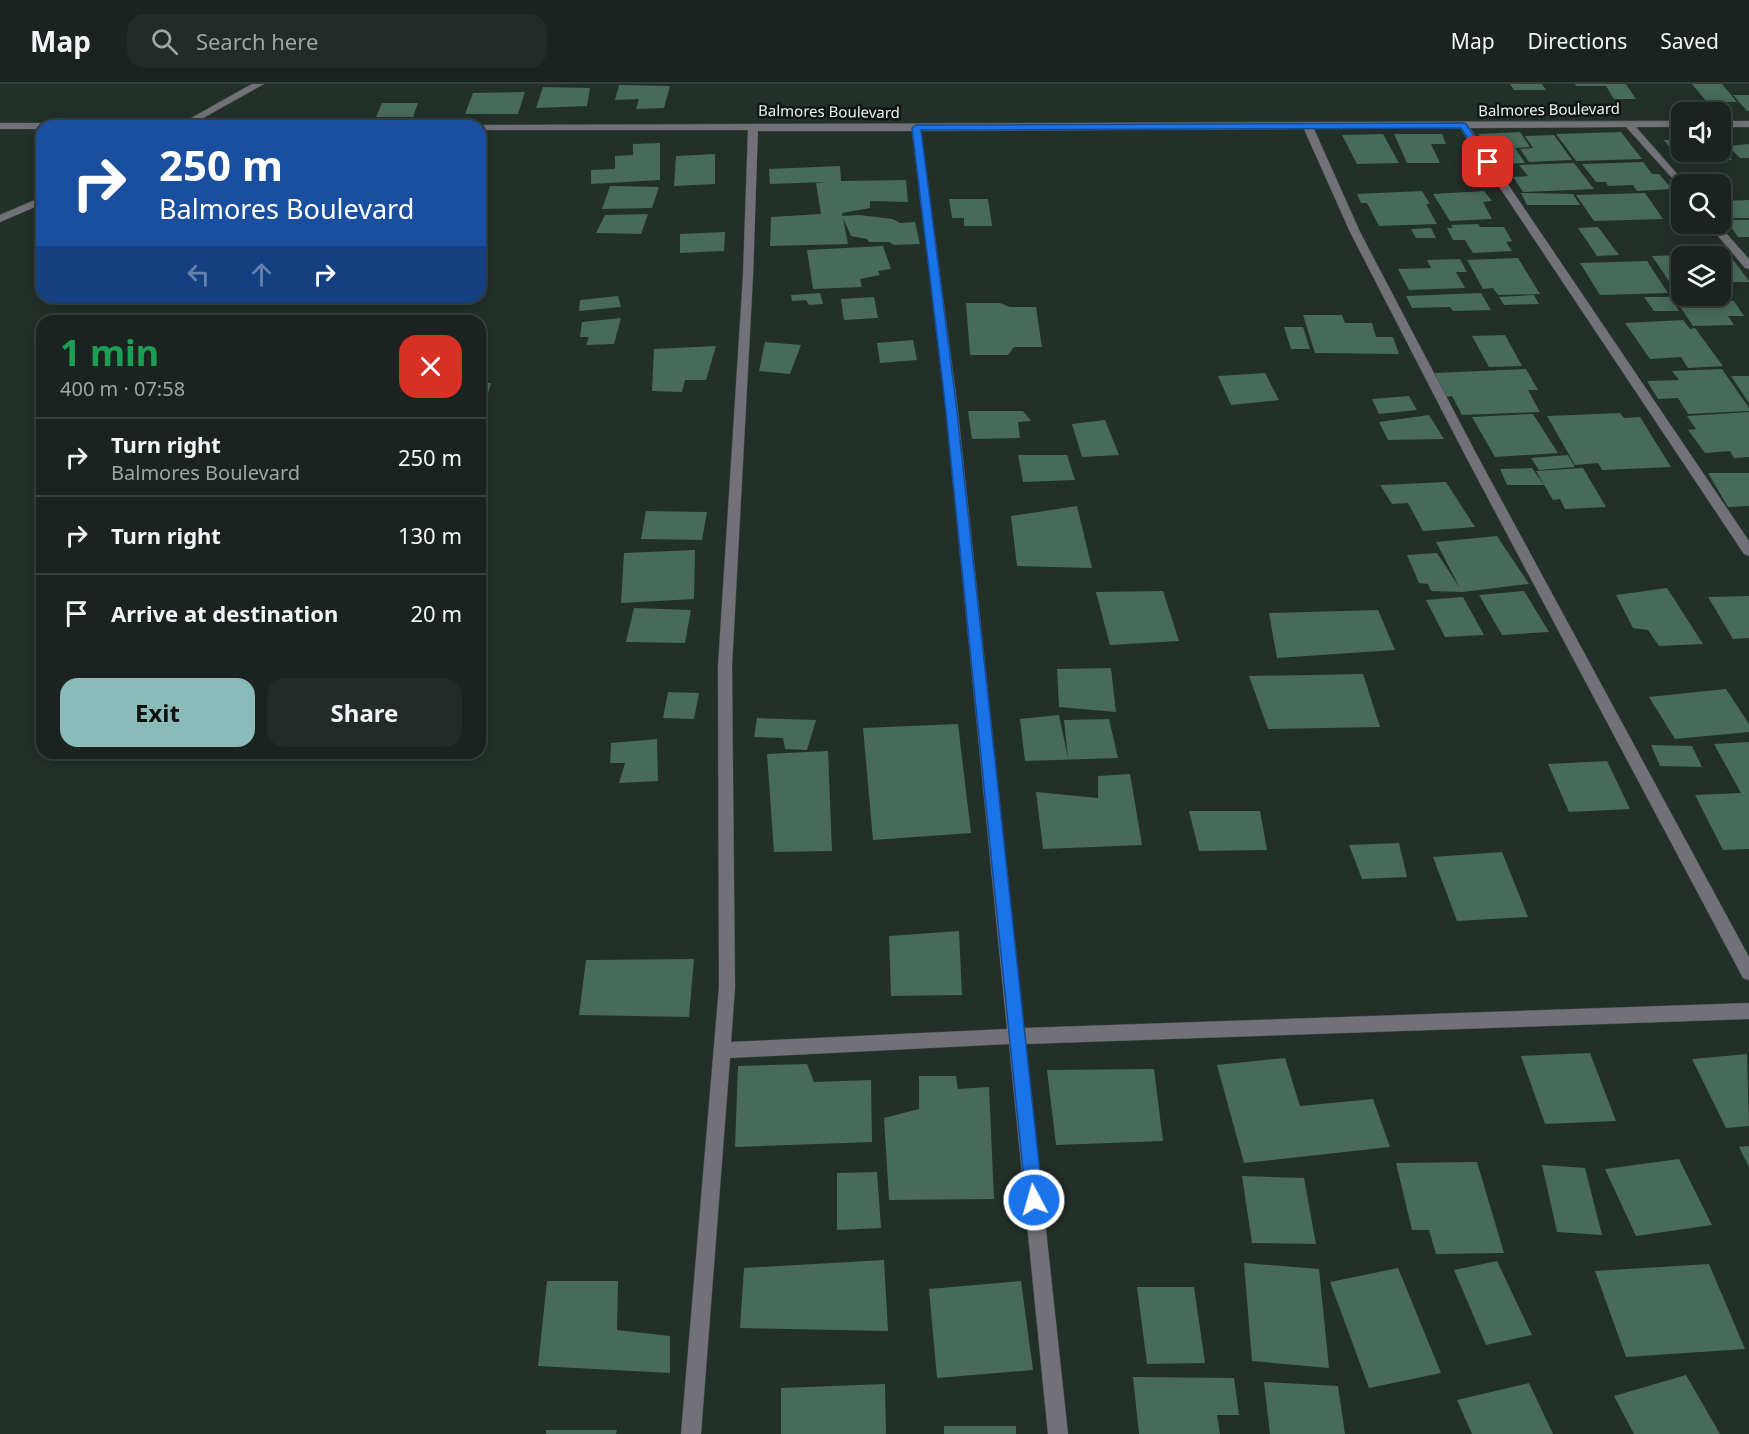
<!DOCTYPE html>
<meta charset="utf-8">
<style>
body{margin:0;font-family:"Noto Sans",sans-serif;background:#232b28;color:#f1f3f6;height:100vh;display:flex;flex-direction:column;font-size:22px;white-space:nowrap}
*{box-sizing:border-box;margin:0}
p{font-size:20px;color:#9fa4a4}
.icon{flex:none;width:33px;height:33px;fill:none;stroke:currentColor;stroke-width:2;stroke-linecap:round;stroke-linejoin:round}
.map{position:relative;flex:1;overflow:hidden}
.side{position:absolute;left:36px;top:231px;width:450px;height:444px;display:flex;flex-direction:column;background:#1a231f;border-radius:18px;box-shadow:0 3px 15px #0003,0 0 0 2px #38403d}
.side>*{flex:none}
.banner{position:absolute;left:36px;top:36px;width:450px;height:183px;border-radius:18px;box-shadow:0 3px 15px #0003,0 0 0 2px #38403d;background:#1a4fa0;color:#fff;overflow:hidden}
.buttons{position:absolute;left:1671px;top:18px;display:grid;gap:12px}
.buttons a{display:grid;place-items:center;width:60px;height:60px;border-radius:12px;background:#1a231f;box-shadow:0 3px 15px #0003,0 0 0 2px #38403d;font-size:30px}
.pin{position:absolute;display:grid;place-items:center;width:51px;height:51px;color:#fff;margin:-26px;border-radius:12px;box-shadow:0 3px 9px #0006}
.me{position:absolute;width:66px;margin:-33px;rotate:354deg;stroke-linejoin:round;filter:drop-shadow(0 0 4px #0008)}
.turn{display:flex;align-items:center;gap:21px;height:126px;padding:0 24px;font-size:27px}
.turn .icon{width:78px;height:78px;stroke-width:2.5}
.turn b{display:block;font-size:42px;line-height:51px}
.lanes{display:flex;align-items:center;height:57px;padding:0 24px;background:#0003;justify-content:center;gap:30px;direction:ltr}
.lanes .off{opacity:.35}
.round{display:grid;place-items:center;flex:none;width:63px;height:63px;border-radius:18px;background:#232b28}
.summary{display:flex;align-items:center;justify-content:space-between;height:102px;padding:0 24px}
h1{font-size:36px;font-weight:700;line-height:45px;color:#1e9e55}
.cta{display:flex;gap:12px;margin-top:auto;padding:12px 24px}
.cta a{flex:1;height:69px;border-radius:18px;background:#8bbbb9;color:#111;font-size:24px;font-weight:700;line-height:69px;text-align:center}
.cta a+a{background:#232b28;color:#f1f3f6}
ul{padding:0;list-style:none}
li{display:flex;align-items:center;gap:18px;height:78px;padding:0 24px;border-top:2px solid #38403d}
li div{flex:1}
li b{display:block;font-size:22px}
li em{font-style:normal}
header{display:flex;align-items:center;gap:36px;box-sizing:border-box;height:84px;padding:0 30px;background:#1a231f;border-bottom:2px solid #38403d}
header strong{font-size:28px}
nav{display:flex;gap:33px;margin-inline-start:auto;font-size:21px}
.search{width:420px;height:54px;background:#232b28;display:flex;align-items:center;gap:15px;box-sizing:border-box;padding:0 21px;border-radius:18px;color:#9fa4a4;font-size:22px}
.map>svg:first-child{display:block}
.building{fill:#476a5a}
.lines{fill:none;stroke-linecap:round;stroke-linejoin:round}
.minor-casing{stroke:#3f4b45;stroke-width:1}
.minor{fill:#727177;fill-rule:evenodd}
.route{fill:#1a73e8;stroke:#114b97;stroke-width:1.5}
.labels{text-anchor:middle;stroke-width:5;stroke-linejoin:round;paint-order:stroke}
.far-street-label{font-size:15px;fill:#edf5f1;stroke:#101613}
</style>
<header>
<strong>Map</strong>
<div class="search"><svg class="icon" aria-label="search" viewBox="0 0 24 24"><circle cx="10" cy="10" r="6"/><path d="M15 15l6 6"/></svg>Search here</div>
<nav><a>Map</a><a>Directions</a><a>Saved</a></nav>
</header>
<div class="map">
<svg width="1749" height="1350" viewBox="0 0 1749 1350">
<rect width="100%" height="100%" fill="#232f29"/>
<path class="building" d="M1510 0H1542L1546 6H1514Z
M1575 0H1626L1636 15H1614L1606 2H1576Z
M1692 0H1722L1737 18H1707Z
M619 1 670 2 664 24 636 25 639 15 615 16Z
M543 3 590 4 587 22 536 24Z
M525 8 518 30H465L473 9Z
M1733 11H1749V27H1747Z
M382 19H418L413 33H376Z
M1520 48 1530 63 1515 64 1525 79 1498 80 1478 50Z
M1621 48 1642 75 1576 77 1556 50Z
M1383 50 1399 79 1357 80 1342 51Z
M1394 50H1442L1446 60H1431L1440 79H1407Z
M1554 51 1572 76 1529 78 1520 65 1533 64 1525 52Z
M1664 56H1682V68H1720V62L1732 76 1680 77Z
M660 59V96L591 100V86L615 85V72L633 71V60Z
M1749 60V74H1740L1728 62Z
M715 70V100L674 102 676 72Z
M1643 78 1652 90H1659L1672 105 1637 107 1633 101 1608 102 1606 98H1596L1582 80Z
M1574 79 1594 105 1523 108 1513 93 1528 92 1519 81Z
M840 82 841 97 906 96 908 118 870 117V124L842 129 848 160 770 162 771 133 821 130 816 99 825 98 770 100 769 85Z
M610 102 659 103 652 124 602 125Z
M1422 107 1430 120H1426L1437 140 1379 142 1367 119H1361L1357 110Z
M1484 107 1492 117 1483 118 1492 135 1450 137 1433 110Z
M1521 109 1573 110 1580 121H1527Z
M1645 109 1663 135 1594 137 1576 111Z
M949 115H988L992 142H964V134H952Z
M1749 116V134H1723L1720 130V117Z
M648 130 641 150 596 149 605 131Z
M859 131 893 135 900 139 915 138 920 160 894 161 889 158H869L867 155 851 152 842 132Z
M1726 136H1749V153H1738Z
M1478 140 1480 143H1504L1512 157 1506 158 1512 167 1473 169 1465 156H1453L1447 144H1453L1451 141Z
M1598 143 1619 171 1597 172 1578 144Z
M1431 144 1436 154H1416L1411 145Z
M725 148 724 167 680 169V150Z
M883 162 891 185 878 187 880 191 860 195 862 203 813 205 807 166Z
M1682 171V203H1673L1652 172Z
M1518 174 1540 210 1498 211 1493 204 1483 205 1467 176Z
M1460 175 1467 188H1456L1465 204 1409 206 1398 185 1431 184 1427 176Z
M1647 177 1668 209 1600 211 1580 179Z
M1734 177 1749 197V198H1728L1720 187V178Z
M820 209 823 220 809 221 806 216 792 217 791 211Z
M1481 209 1491 226 1453 227 1450 223 1412 224 1406 212Z
M1534 211 1539 220 1504 221 1499 213Z
M618 212 621 223 579 227 580 216Z
M874 213 878 234 844 236 841 215Z
M1644 213H1670L1679 227H1654Z
M1734 217 1744 232H1728L1734 241 1693 242 1677 218Z
M966 219H1000L1010 223H1036L1042 263H1014L1008 271H970Z
M1303 231H1342L1345 239H1372L1376 253H1393L1399 270 1315 269Z
M621 234 614 260 586 261 589 253H580L582 238Z
M1683 236 1690 245 1695 244 1723 282 1688 284 1681 273 1650 275 1625 239Z
M1284 243H1303L1310 265H1291Z
M1505 251 1522 282 1489 283 1472 252Z
M913 256 917 276 880 279 877 259Z
M765 258 801 261 790 290 759 287Z
M716 262 706 296H685L682 308 652 307 654 265Z
M1526 285 1538 306H1528L1540 328 1462 331 1452 312 1446 313 1434 289Z
M1722 285 1749 324V327L1688 330 1678 314 1658 315 1647 297 1679 296 1672 287Z
M1265 289 1279 316 1231 321 1218 292Z
M1731 292H1749V319Z
M480 299H491L483 327H480Z
M1409 312 1417 326 1379 330 1372 315Z
M968 327H1023L1031 337 1018 338 1020 354 972 355Z
M1749 328V373L1734 374 1730 367 1705 369 1688 346 1696 345 1687 332Z
M1620 329 1624 334 1640 333 1671 383 1602 386 1598 379 1575 381 1547 332Z
M1533 330 1558 369 1495 373 1472 333Z
M1429 331 1444 355 1388 356 1379 338Z
M1105 336 1119 371 1082 373 1072 340Z
M1018 371H1067L1075 396 1023 398Z
M1568 371 1575 383 1539 386 1531 374Z
M1532 384 1544 401H1507L1500 385Z
M1583 384 1606 423 1565 425 1560 415 1553 416 1536 387Z
M1708 389H1749V422L1728 423Z
M1446 398 1475 443 1423 447 1408 419 1392 420 1380 401Z
M1077 422 1092 484 1017 482 1011 432Z
M646 427 707 428 702 456 641 455Z
M1497 452 1529 500 1462 508 1431 507 1428 500 1419 499 1407 471 1437 469 1460 504 1436 458Z
M695 466 694 515 621 519 624 469Z
M1667 504 1703 560 1659 562 1648 546 1633 544 1616 511Z
M1163 507 1179 557 1110 561 1096 508Z
M1524 507 1549 548 1502 551 1479 511Z
M1749 512V554L1733 555 1708 513Z
M1463 513 1484 551 1445 553 1426 516Z
M634 524 691 526 685 559 626 558Z
M1378 526 1395 566 1277 574 1269 529Z
M1111 584 1116 628 1059 623 1057 585Z
M1363 590 1380 643 1268 645 1249 592Z
M1726 605 1749 640V648L1675 655 1649 613Z
M668 608 699 609 694 635 663 634Z
M1059 631 1068 674 1064 636 1109 635 1118 674 1025 677 1020 635Z
M757 634 816 636 807 666 785 665 783 654 754 653Z
M958 640 971 749 873 756 863 644Z
M657 655 658 697 619 699 625 679H610L611 659Z
M1749 658V765L1723 766 1695 711 1741 709 1714 660Z
M1651 661 1692 662 1702 683 1660 682Z
M828 667 832 767 774 768 767 670Z
M1607 677 1630 725 1569 728 1548 680Z
M1130 690 1142 761 1043 765 1036 708 1098 714V692Z
M1189 727H1260L1267 766 1199 767Z
M1399 759 1407 793 1362 795 1349 761Z
M1502 768 1528 833 1457 837 1433 773Z
M959 847 962 911 891 912 889 852Z
M694 875 689 933 579 931 586 876Z
M1590 969 1616 1037 1545 1040 1521 972Z
M1747 970 1749 1042 1726 1044 1692 975Z
M1285 974 1300 1022 1373 1015 1390 1063 1244 1079 1217 981Z
M807 980 814 998 871 996 872 1058 735 1063 738 982Z
M1154 985 1163 1057 1056 1061 1047 986Z
M919 992H956L958 1005 989 1003 994 1115 889 1116 884 1034 919 1025Z
M1749 1062V1083L1739 1063Z
M1679 1075 1712 1141 1636 1152 1605 1085Z
M1477 1078 1504 1169 1436 1170 1429 1146H1412L1396 1079Z
M1542 1081 1585 1084 1602 1151 1557 1148Z
M877 1088 881 1144 837 1146V1089Z
M1242 1092 1304 1094 1316 1160 1252 1159Z
M884 1176 888 1247 740 1244 744 1184Z
M1497 1177 1532 1251 1486 1261 1454 1186Z
M1244 1179 1319 1185 1329 1284 1252 1277Z
M1709 1180 1745 1265 1626 1273 1595 1187Z
M1398 1184 1441 1289 1369 1304 1330 1198Z
M547 1197H618L617 1246 670 1252V1289L538 1282Z
M1021 1197 1033 1286 937 1294 929 1205Z
M1137 1203H1194L1205 1279 1147 1280Z
M1686 1291 1720 1350H1634L1614 1312Z
M1133 1293 1234 1294 1239 1331H1217L1220 1350H1139Z
M1264 1298 1338 1302 1345 1350H1270Z
M1529 1299 1553 1350H1472L1457 1316Z
M885 1300 886 1350H781V1304Z
M944 1342H1016V1350H944Z
M546 1346H617L616 1350H546Z"/>
<g class="lines">
<g class="minor-casing">
<path id="minor" d="M252 0H264L189 42H177Z
M1682 37V43H1636L1686 100H1682V105L1626 43 1470 44 1749 457V472L1744 470 1460 44 1314 45 1360 148 1478 373 1749 873V896L1743 894 1466 373 1350 148 1304 45 921 47 957 319 1024 944 1749 919V935L1026 960 1068 1350H1048L1009 960 730 974 701 1350H681L719 903 718 582 743 192 748 46H480V42L477 41ZM758 47H912L945 319 1007 945 731 958 735 903 732 582 753 192Z
M1720 37H1749V43H1720Z
M0 39H42L47 42H42V45H0Z
M42 113V120L0 138V131Z
M1708 140H1718L1749 175V185L1745 184Z"/>
</g>
<use href="#minor" class="minor"/>
</g>
<path class="route" d="M1463 39 1466 40 1492 78 1491 80H1485L1461 44 921 46 956 319 1043 1116 1040 1122 1034 1124 1028 1122 1026 1116 945 319 912 44 916 41Z"/>
<g class="labels">
<g class="far-street-label">
<text transform="translate(1549 26) rotate(-1)" y="5">Balmores Boulevard</text>
<text transform="translate(829 28) rotate(1)" y="5">Balmores Boulevard</text>
</g>
</g>
</svg>
<div class="buttons">
<a><svg class="icon" aria-label="sound" viewBox="0 0 24 24"><path d="M4 9h4l5-4v14l-5-4H4zM17 9q2 3 0 6"/></svg></a>
<a><svg class="icon" aria-label="search" viewBox="0 0 24 24"><circle cx="10" cy="10" r="6"/><path d="M15 15l6 6"/></svg></a>
<a><svg class="icon" aria-label="layers" viewBox="0 0 24 24"><path d="M12 4l9 5-9 5-9-5zM3 14l9 5 9-5"/></svg></a>
</div>
<div class="pin" style="left:1488px;top:78px;background:#d93025"><svg class="icon" aria-label="arrive" viewBox="0 0 24 24"><path d="M6 21V4h12l-3 4 3 4H6"/></svg></div>
<svg class="me" style="left:1034px;top:1116px" viewBox="-20 -20 40 40"><circle r="17" fill="#1a73e8" stroke="#fff" stroke-width="3"/><path d="M0-11L8 9 0 5-8 9z" fill="#fff"/></svg>
<div class="banner">
<div class="turn"><svg class="icon" aria-label="right" viewBox="0 0 24 24"><path d="M7 20v-9h11M14 6l5 5-5 5"/></svg><div><b>250 m</b>Balmores Boulevard</div></div>
<div class="lanes"><svg class="icon off" aria-label="left" viewBox="0 0 24 24"><path d="M17 20v-9H6M10 6l-5 5 5 5"/></svg><svg class="icon off" aria-label="ahead" viewBox="0 0 24 24"><path d="M12 20V5M6 11l6-6 6 6"/></svg><svg class="icon" aria-label="right" viewBox="0 0 24 24"><path d="M7 20v-9h11M14 6l5 5-5 5"/></svg></div>
</div>
<section class="side">
<div class="summary"><div><h1>1 min</h1><p>400 m · 07:58</p></div><a class="round" style="background:#d93025;color:#fff"><svg class="icon" aria-label="close" viewBox="0 0 24 24"><path d="M6 6l12 12M18 6L6 18"/></svg></a></div>
<ul>
<li><svg class="icon" aria-label="right" viewBox="0 0 24 24"><path d="M7 20v-9h11M14 6l5 5-5 5"/></svg><div><b>Turn right</b><p>Balmores Boulevard</p></div><em>250 m</em></li>
<li><svg class="icon" aria-label="right" viewBox="0 0 24 24"><path d="M7 20v-9h11M14 6l5 5-5 5"/></svg><div><b>Turn right</b></div><em>130 m</em></li>
<li><svg class="icon" aria-label="arrive" viewBox="0 0 24 24"><path d="M6 21V4h12l-3 4 3 4H6"/></svg><div><b>Arrive at destination</b></div><em>20 m</em></li>
</ul>
<div class="cta"><a>Exit</a><a>Share</a></div>
</section>
</div>
